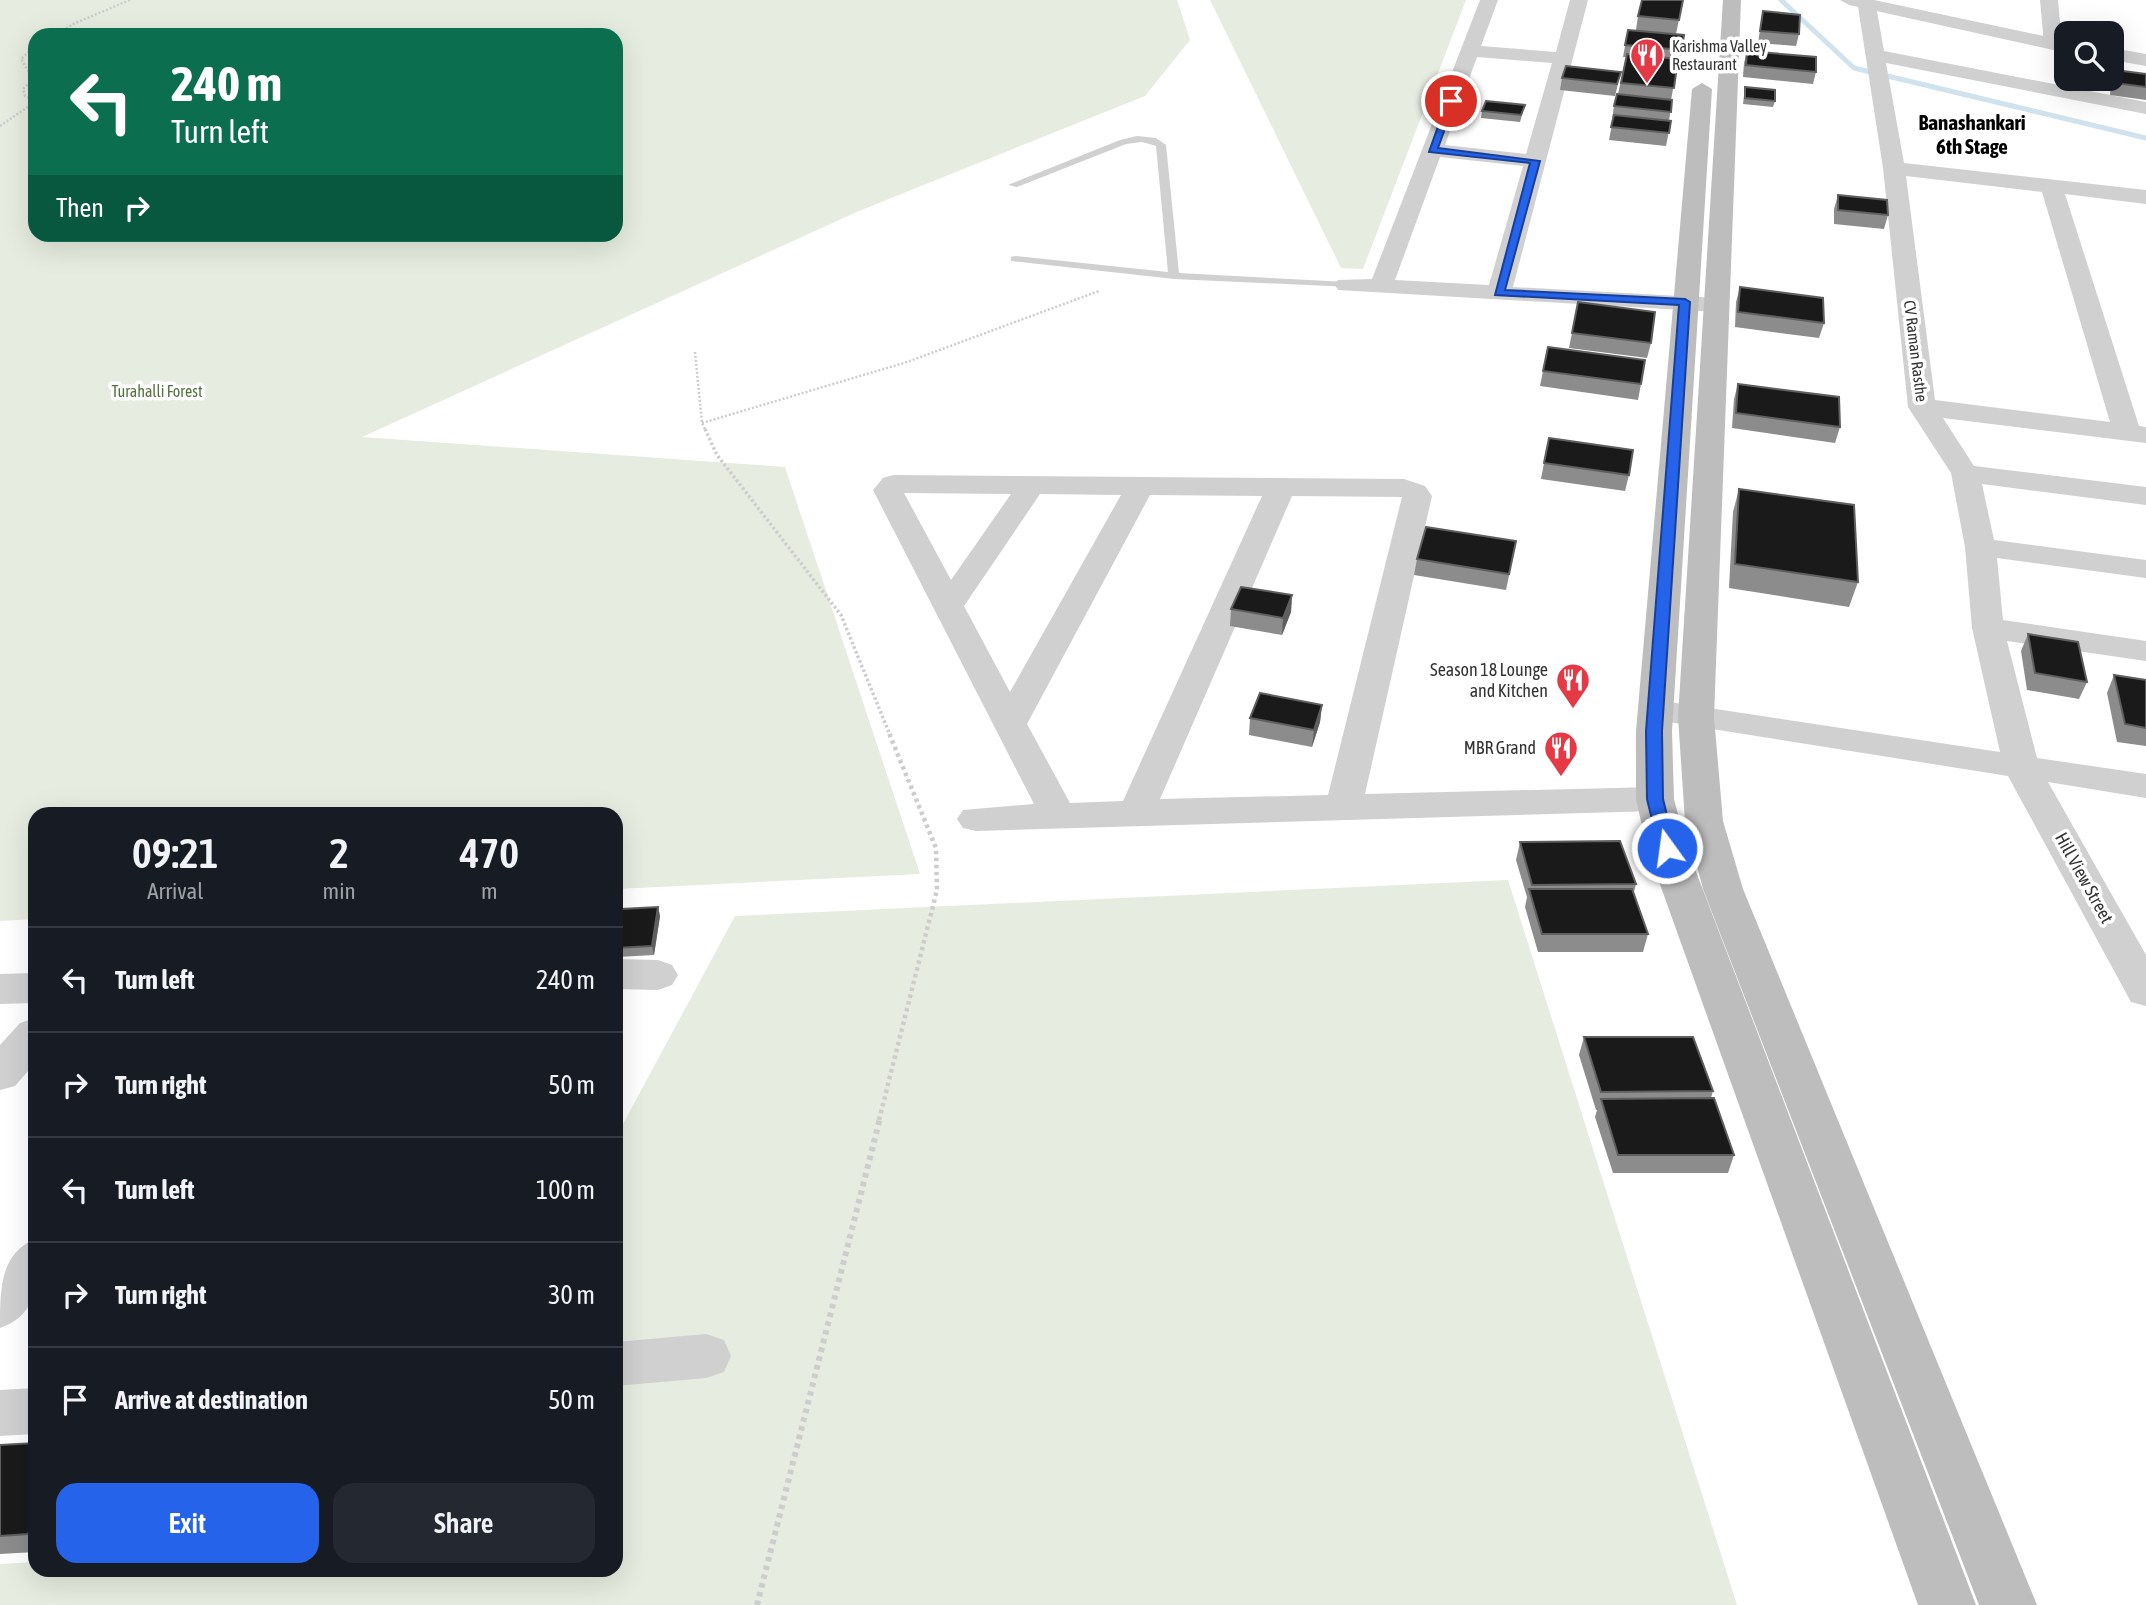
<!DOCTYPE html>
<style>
body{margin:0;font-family:"Asap Condensed",sans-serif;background:#242831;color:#f1f3f6;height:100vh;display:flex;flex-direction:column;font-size:26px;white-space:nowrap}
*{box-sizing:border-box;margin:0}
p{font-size:23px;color:#9ea1a6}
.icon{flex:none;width:38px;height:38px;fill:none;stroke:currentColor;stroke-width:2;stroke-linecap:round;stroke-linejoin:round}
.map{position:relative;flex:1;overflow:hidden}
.panel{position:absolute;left:28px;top:807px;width:595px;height:770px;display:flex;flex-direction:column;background:#171b24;border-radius:21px;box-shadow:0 7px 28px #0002}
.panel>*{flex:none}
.guide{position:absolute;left:28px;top:28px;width:595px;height:214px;border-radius:21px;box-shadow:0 7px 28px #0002;background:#0b6e4f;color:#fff;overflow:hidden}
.buttons{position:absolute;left:2054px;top:21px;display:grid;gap:14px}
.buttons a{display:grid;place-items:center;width:70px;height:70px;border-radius:14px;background:#171b24;box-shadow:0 7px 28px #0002;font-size:35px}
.pin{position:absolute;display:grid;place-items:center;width:60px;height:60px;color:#fff;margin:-30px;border:4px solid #fff;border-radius:50%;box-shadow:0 2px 7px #0007}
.me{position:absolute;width:77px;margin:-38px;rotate:346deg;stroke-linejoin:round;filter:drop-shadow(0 0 5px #0008)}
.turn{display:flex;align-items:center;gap:24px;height:147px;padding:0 28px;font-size:32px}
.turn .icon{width:91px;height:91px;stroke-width:2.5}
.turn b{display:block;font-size:49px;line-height:60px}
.then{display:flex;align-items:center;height:66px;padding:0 28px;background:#0003;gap:14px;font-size:26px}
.eta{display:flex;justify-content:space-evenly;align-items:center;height:119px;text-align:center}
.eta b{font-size:42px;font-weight:600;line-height:49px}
.primary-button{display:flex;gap:14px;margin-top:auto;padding:14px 28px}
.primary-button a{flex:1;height:80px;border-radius:21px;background:#2563eb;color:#fff;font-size:28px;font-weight:600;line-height:80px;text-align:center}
.primary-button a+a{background:#242831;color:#f1f3f6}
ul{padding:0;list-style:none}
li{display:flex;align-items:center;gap:21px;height:105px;padding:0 28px;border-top:2px solid #363941}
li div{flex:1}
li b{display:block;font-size:26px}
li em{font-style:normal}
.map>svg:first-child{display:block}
.green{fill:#e6ecdf;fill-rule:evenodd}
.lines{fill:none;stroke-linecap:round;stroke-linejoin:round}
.stream{stroke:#cfe2ee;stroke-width:5}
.path-far3{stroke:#cdcdcd;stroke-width:2.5;stroke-dasharray:2 2;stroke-linecap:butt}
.path-far2{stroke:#cdcdcd;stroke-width:3.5;stroke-dasharray:2.5 2.5;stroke-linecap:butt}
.path-far1{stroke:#cdcdcd;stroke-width:4.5;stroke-dasharray:3.5 3.5;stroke-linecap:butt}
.path{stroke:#cdcdcd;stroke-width:6;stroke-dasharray:4.5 4.5;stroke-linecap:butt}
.service{fill:#d0d0d0;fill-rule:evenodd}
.minor{fill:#d0d0d0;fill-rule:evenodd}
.tertiary{fill:#d0d0d0;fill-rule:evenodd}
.secondary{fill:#bdbdbd;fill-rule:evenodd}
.wall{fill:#8c8c8c}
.shaded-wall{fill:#5f5f5f}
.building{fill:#1a1a1a;stroke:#5f5f5f;stroke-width:2}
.route{fill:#2563eb;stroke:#184099;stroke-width:2}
.labels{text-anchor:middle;stroke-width:7;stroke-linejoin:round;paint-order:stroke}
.far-poi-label{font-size:16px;fill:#333;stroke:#fff;text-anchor:start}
.far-street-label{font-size:16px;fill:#333;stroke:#fff}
.far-park-label{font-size:16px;fill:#56703f;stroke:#fff}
.poi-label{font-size:18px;fill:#333;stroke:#fff;text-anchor:end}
.street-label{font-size:18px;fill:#333;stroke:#fff}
.far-district-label{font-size:21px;font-weight:bold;fill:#000;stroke:#fff}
</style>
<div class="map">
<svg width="2146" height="1605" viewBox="0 0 2146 1605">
<rect width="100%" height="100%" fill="#fff"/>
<path class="green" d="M0 0H1177L1190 40 1145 96 859 211 362 437 785 467 920 874 616 889V814H35V919L0 921ZM616 35V234H35V35Z
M1210 0H1466L1363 269 1341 268Z
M1508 880 1737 1605H0V1564L35 1562V1570H616V1137L735 916Z"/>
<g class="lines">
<path class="stream" d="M1781 0 1854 68 2146 138"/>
<path class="path-far3" d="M56 35 73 24 130 0
M35 46 21 59 29 72 30 82 23 89 25 96 35 100
M0 126 35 102
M695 352 702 423 706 431
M702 423 907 362 1099 291"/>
<path class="path-far2" d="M705 429 717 455 841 615 890 735"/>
<path class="path-far1" d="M879 1120 937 890 936 848 889 733"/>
<path class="path" d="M757 1605 880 1118"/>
<path class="service" d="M1137 136 1156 138 1166 145 1179 273 1347 282 1353 285 1351 287 1174 279 1011 261V257L1015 256 1168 272 1156 146 1153 145 1142 142 1126 144 1017 187 1008 185 1120 140Z"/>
<path class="minor" d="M1480 0H1498L1481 46 1556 52 1570 0H1588L1513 287 1717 298 1726 300 1729 305 1726 310 1717 312 1338 290 1335 285 1338 280 1372 279ZM1477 57 1552 63 1526 154 1445 145ZM1440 157 1523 166 1489 285 1395 280Z
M1857 0H1875L1884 51 2146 102V114L1886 63 1904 163 2146 190V204L2065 194 2139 426 2146 427V443L1943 418 1974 466 2146 487V505L1982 484 1994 540 2146 560V578L1997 558 2003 620 2146 641V661L2007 641 2037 758 2146 774V798L2048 782 2146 955V1006L2131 1002 2008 776 1656 720 1644 717 1639 710 1644 703 1656 700 2000 752 1972 628 1965 547 1951 473 1908 407 1883 168ZM1906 176 2042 192 2110 422 1935 400Z
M2040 0H2058L2062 44 2060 48 2053 50 2044 44Z
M893 475 1404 479 1425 486 1432 496 1365 794 1655 787 1668 791 1673 799 1668 807 1655 811 976 831 963 828 957 819 963 810 1034 804 873 490 883 478ZM904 493 1011 494 951 580ZM1040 494 1121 495 1010 692 964 606ZM1150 495 1262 496 1123 801 1070 803 1027 724ZM1292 496 1402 497 1328 795 1160 799Z
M616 959 658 960 672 965 678 975 672 985 658 990 616 989Z
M35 973V1003L0 1004V974Z
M35 1018V1063L15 1086 0 1090V1045L20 1023Z
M35 1239C35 1277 43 1313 0 1328 0 1289 0 1254 35 1239Z
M706 1334 724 1340 731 1356 724 1372 706 1378 616 1386V1342Z
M35 1388V1434L0 1436V1390Z"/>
<path class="tertiary" d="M1840 0H1874L2067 41V53L1849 5Z
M2112 48 2146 54V66L2112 60Z"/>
<path class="secondary" d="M1723 0H1741L1714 717 1723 821 1743 889 2037 1605H1979L1703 889 1685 821 1678 717Z
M1702 83 1712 89 1672 731 1674 799 1687 848 1976 1605H1918L1647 848 1636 799V731L1692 89Z"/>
</g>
<path class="wall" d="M1683 0 1676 34 1682 50 1679 62H1678L1671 100H1672L1669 121H1671L1666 146 1609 140 1613 119H1612L1614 106 1618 94 1626 57H1623L1628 30H1636L1638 16Z
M1763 11 1799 34 1796 46 1758 43Z
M1747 51 1816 72 1813 84 1743 77 1744 63Z
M2115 70 2146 74V100L2110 95 2111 82Z
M1562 78 1618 84 1615 96 1560 90Z
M1745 87 1775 101 1773 107 1743 104Z
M1525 105 1520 122 1481 118 1482 111Z
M1838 195 1888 215 1884 229 1834 224V209Z
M1740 287 1824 323 1819 338 1735 327 1736 302Z
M1578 302 1651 343 1647 358 1569 348Z
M1543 371 1641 384 1638 400 1540 386Z
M1738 384 1840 427 1835 443 1732 428 1734 399Z
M1544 463 1629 475 1625 491 1541 479Z
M1739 489 1858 582 1849 607 1729 588 1733 512Z
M1513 557 1506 590 1414 575 1417 559Z
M1292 595 1291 612 1282 635 1230 626 1231 609Z
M2028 634 2087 682 2079 699 2027 690 2021 651Z
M2114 675 2146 680V746L2117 742 2107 693Z
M1322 705 1320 722 1312 747 1249 735 1250 718Z
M1520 842 1636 884 1634 892 1648 934 1643 952H1538L1525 907 1527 897 1516 860Z
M658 907 660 916 654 955 617 957 616 941Z
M1584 1037 1713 1091 1711 1098 1734 1155 1728 1173H1613L1595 1117 1597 1110H1596L1579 1055Z
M35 1443V1552L0 1554V1445Z"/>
<path class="shaded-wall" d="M1292 595 1291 612 1282 635 1283 618Z
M1322 705 1320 722 1312 747 1314 730Z
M658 907 660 916 654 955 652 946Z
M35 1517V1544L28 1534Z"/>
<path class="building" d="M1642 0H1683L1679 20 1638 16Z
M1763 11 1800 15 1799 34 1760 31Z
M1628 30 1684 35 1682 50 1625 45Z
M1747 51 1816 57V72L1746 65Z
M1627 54 1678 59 1674 88 1621 83Z
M1566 66 1621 72 1617 84 1562 78Z
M2115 70 2146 74V87L2114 83Z
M1745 87 1775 90V101L1745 98Z
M1617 94 1672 100 1671 112 1614 106Z
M1486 101 1525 105 1521 115 1482 111Z
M1614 115 1671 121 1669 133 1611 127Z
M1838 195 1887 200 1888 215 1838 210Z
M1740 287 1823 298 1824 323 1738 312Z
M1578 302 1655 312 1651 343 1572 333Z
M1548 347 1645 360 1641 384 1543 371Z
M1738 384 1839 397 1840 427 1736 413Z
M1549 438 1633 450 1629 475 1544 463Z
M1739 489 1854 505 1858 582 1735 564Z
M1426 527 1516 541 1509 574 1417 559Z
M1241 587 1292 595 1283 618 1231 609Z
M2028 634 2078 642 2087 682 2035 673Z
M2114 675 2146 680V728L2125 724Z
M1260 693 1322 705 1314 730 1250 718Z
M1620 841 1636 884 1532 885 1520 842Z
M1529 889H1632L1648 934H1542Z
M658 907 652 946 616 948 621 909Z
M1584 1037H1693L1713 1091 1601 1092Z
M1714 1098 1734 1155H1618L1601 1099Z
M35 1443V1517L28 1534 0 1536V1445Z"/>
<path class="route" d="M1451 98 1455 101 1438 148 1540 161 1505 290 1685 299 1690 302 1662 731 1663 799 1675 848 1673 852H1661L1659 848 1647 799 1646 731 1679 305 1495 295 1530 163 1429 152 1447 101Z"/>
<defs>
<g id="restaurant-pin" transform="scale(1.75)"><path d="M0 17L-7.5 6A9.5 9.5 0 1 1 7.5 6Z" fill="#e63946" stroke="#fff"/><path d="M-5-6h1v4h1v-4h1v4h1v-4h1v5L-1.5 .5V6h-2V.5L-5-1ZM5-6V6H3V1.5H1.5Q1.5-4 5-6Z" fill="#fff"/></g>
</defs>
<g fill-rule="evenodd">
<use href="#restaurant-pin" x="1647" y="55"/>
<use href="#restaurant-pin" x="1573" y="680"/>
<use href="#restaurant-pin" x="1561" y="748"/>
</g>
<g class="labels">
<g class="far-poi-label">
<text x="1672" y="52">Karishma Valley<tspan x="1672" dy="18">Restaurant</tspan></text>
</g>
<g class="far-street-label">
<text transform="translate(1916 351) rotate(83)" y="6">CV Raman Rasthe</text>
</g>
<g class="far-park-label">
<text x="157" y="397">Turahalli Forest</text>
</g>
<g class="poi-label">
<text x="1548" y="676">Season 18 Lounge<tspan x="1548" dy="21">and Kitchen</tspan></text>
<text x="1536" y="754">MBR Grand</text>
</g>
<g class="street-label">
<text transform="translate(2084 878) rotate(61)" y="6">Hill View Street</text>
</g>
<g class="far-district-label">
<text x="1972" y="130">Banashankari<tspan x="1972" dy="24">6th Stage</tspan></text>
</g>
</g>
</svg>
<div class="buttons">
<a><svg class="icon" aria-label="search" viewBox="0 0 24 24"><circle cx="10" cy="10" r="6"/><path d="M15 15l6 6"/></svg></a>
</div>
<div class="pin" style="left:1451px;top:101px;background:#d93025"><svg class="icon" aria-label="arrive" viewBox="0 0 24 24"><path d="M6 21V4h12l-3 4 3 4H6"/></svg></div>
<svg class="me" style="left:1667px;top:848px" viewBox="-20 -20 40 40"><circle r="17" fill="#2563eb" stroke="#fff" stroke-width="3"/><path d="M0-11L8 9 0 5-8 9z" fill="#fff"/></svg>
<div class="guide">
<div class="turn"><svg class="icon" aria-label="left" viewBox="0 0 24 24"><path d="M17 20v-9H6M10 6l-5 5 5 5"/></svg><div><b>240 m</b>Turn left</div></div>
<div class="then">Then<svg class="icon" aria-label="right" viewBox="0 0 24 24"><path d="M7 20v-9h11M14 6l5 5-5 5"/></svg></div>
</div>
<section class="panel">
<div class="eta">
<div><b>09:21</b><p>Arrival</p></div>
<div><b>2</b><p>min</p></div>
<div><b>470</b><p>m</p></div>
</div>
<ul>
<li><svg class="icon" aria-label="left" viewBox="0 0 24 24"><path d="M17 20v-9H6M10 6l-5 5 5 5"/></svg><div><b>Turn left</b></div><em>240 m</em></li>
<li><svg class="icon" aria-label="right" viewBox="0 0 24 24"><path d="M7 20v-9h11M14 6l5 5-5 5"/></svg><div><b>Turn right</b></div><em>50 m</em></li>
<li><svg class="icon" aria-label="left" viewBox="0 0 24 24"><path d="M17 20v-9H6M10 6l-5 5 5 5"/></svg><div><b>Turn left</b></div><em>100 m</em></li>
<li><svg class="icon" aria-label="right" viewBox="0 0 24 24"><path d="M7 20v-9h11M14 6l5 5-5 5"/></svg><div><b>Turn right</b></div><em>30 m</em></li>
<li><svg class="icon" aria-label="arrive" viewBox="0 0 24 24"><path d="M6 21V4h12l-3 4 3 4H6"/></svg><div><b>Arrive at destination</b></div><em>50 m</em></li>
</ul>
<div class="primary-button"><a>Exit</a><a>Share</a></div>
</section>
</div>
